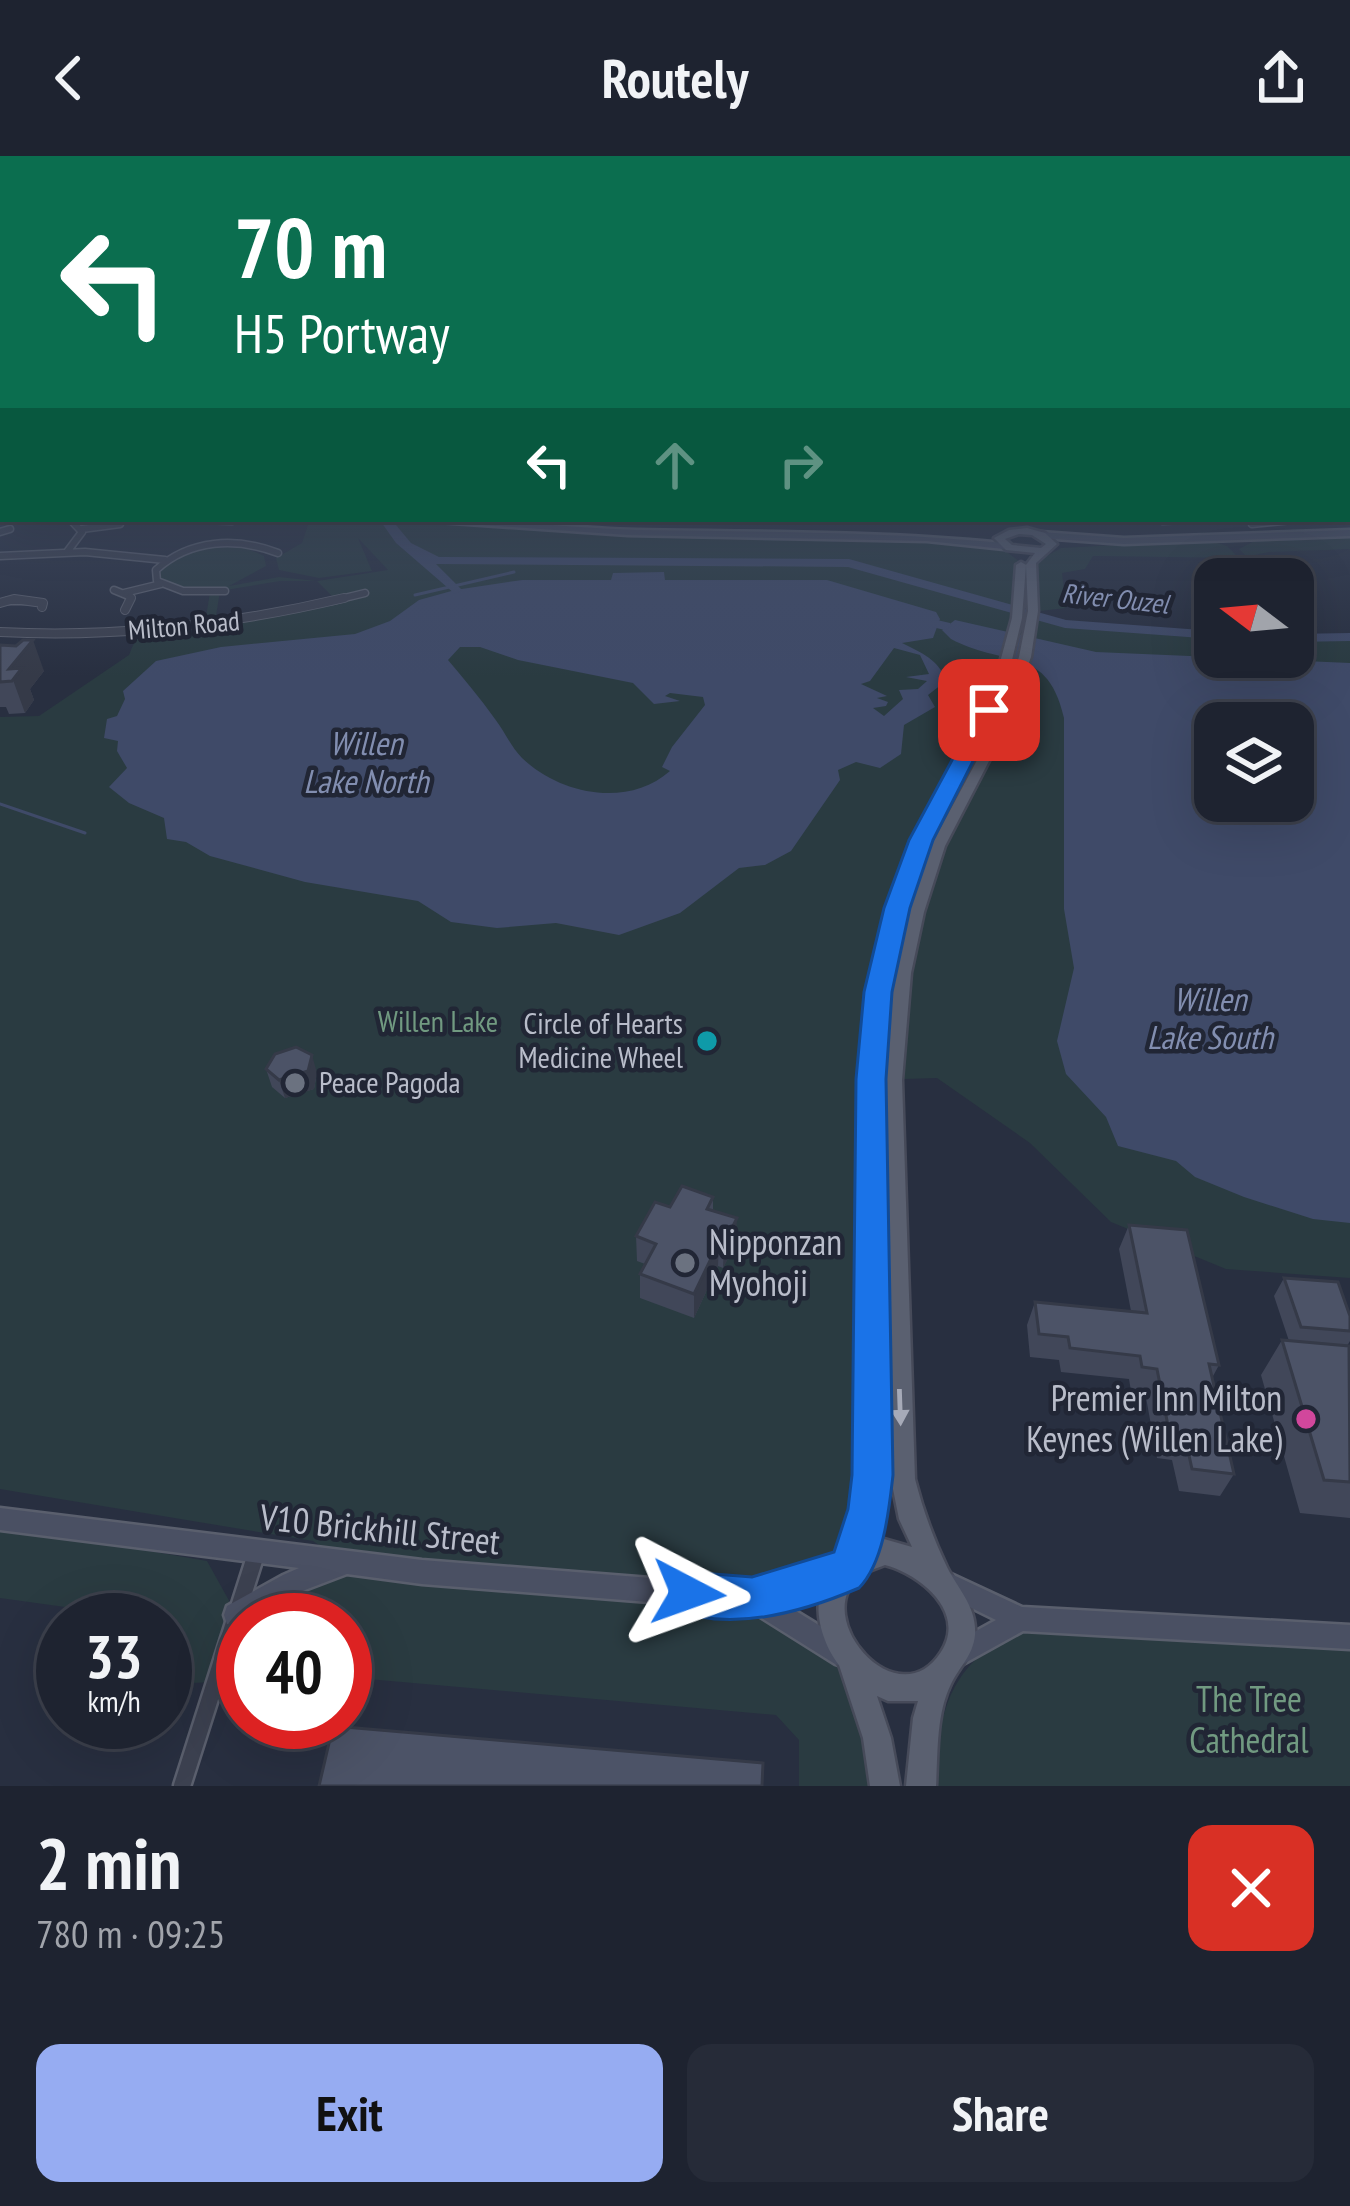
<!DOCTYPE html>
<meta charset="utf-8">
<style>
body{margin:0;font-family:"PT Sans Narrow",sans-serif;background:#262b38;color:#f1f3f6;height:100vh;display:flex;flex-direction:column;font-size:45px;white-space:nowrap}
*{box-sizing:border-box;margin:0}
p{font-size:39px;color:#a1a4ab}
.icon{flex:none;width:66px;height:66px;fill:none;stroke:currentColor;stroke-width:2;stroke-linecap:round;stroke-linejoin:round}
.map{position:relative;height:1630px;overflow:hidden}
.details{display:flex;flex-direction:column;background:#1e2330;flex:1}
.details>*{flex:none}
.guide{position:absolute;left:0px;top:0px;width:1350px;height:366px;box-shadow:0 12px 48px #0002,0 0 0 3px #3c404c;background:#0b6e4f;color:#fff;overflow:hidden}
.needle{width:78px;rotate:286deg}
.tools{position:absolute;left:1194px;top:402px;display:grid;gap:24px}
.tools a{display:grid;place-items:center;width:120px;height:120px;border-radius:24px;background:#1e2330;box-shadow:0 12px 48px #0002,0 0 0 3px #3c404c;font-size:60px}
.speed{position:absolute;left:36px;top:1437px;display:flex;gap:24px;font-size:60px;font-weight:700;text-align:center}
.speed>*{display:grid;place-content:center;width:156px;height:156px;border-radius:50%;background:#1e2330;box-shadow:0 12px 48px #0002,0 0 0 3px #3c404c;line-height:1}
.speed small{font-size:30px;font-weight:400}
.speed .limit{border:18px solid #d22;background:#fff;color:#111}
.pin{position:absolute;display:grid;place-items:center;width:102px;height:102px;color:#fff;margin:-51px;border-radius:24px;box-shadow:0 6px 18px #0006}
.me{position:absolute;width:132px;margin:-66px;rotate:94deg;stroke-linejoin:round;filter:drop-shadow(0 0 9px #0008)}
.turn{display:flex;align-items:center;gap:42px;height:252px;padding:0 36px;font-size:54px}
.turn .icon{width:156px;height:156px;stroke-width:2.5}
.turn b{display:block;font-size:84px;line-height:102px}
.lanes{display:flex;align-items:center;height:114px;padding:0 36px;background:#0003;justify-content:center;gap:60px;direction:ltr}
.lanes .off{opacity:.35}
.round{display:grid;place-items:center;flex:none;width:126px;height:126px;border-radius:24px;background:#262b38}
.headline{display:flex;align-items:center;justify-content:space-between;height:204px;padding:0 36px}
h1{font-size:72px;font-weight:800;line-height:90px}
.primary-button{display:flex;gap:24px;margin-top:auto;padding:24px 36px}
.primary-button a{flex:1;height:138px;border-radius:24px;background:#96acf2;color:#111;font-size:48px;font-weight:800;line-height:138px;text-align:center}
.primary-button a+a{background:#262b38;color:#f1f3f6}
header{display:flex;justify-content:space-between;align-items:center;height:156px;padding:0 36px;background:#1e2330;font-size:54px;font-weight:800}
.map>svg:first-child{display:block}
.green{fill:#2a3b41;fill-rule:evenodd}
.water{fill:#3f4a68;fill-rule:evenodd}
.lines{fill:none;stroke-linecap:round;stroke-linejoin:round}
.stream{stroke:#3f4a68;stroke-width:3}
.river{fill:#3f4a68;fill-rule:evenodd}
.street-far2-casing{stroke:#5a5f6d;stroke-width:9}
.street-far1-casing{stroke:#5a5f6d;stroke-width:10}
.street-casing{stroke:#5a5f6d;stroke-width:21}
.secondary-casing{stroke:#5a5f6d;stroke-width:5}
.primary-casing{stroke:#464a59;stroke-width:5}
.highway-casing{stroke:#474c5a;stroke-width:4}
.street-far2{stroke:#3c4150;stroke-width:6}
.street-far1{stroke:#3c4150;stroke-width:8}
.street{stroke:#3c4150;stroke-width:16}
.secondary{fill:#4a5063;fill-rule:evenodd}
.primary{fill:#5a6070;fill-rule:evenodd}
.highway{fill:#756f59;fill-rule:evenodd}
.wall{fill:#414759}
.shaded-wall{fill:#353a48}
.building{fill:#4c5367;stroke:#353a48;stroke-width:3}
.oneway{fill:#a6aab8}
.route{fill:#1a73e8;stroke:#114b97;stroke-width:3}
.culture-dot{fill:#0f9aa8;stroke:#212635;stroke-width:4.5}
.worship-dot{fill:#6b7280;stroke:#212635;stroke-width:4.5}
.hotel-dot{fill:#d1479c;stroke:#212635;stroke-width:4.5}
.labels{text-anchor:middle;stroke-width:9;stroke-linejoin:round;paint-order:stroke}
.far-water-label{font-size:27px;font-style:italic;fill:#828eb0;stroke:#212635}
.far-street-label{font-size:27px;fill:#b9bdca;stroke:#212635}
.park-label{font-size:30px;fill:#719a81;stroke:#212635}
.poi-label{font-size:30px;fill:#b9bdca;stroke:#212635;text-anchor:end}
.water-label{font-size:33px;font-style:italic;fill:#828eb0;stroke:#212635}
.near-poi-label{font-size:36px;fill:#b9bdca;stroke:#212635;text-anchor:start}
.near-street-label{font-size:36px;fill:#b9bdca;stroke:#212635}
.near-park-label{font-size:36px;fill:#719a81;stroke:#212635}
</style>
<header><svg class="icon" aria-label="back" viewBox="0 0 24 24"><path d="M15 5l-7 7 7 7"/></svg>Routely<svg class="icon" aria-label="share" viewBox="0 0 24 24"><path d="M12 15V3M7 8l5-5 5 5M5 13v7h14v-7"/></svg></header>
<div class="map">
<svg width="1350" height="1630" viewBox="0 0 1350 1630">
<rect width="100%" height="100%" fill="#282f40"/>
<path class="green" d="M310 363H448L636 378 980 387 1003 393 1020 406 1019 456 1094 474 1215 479V501H1293V482L1350 481V1122L1226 1113 1111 1066 1030 987 937 922 871 924 872 1319 851 1409 755 1442 846 1500 885 1630H799V1584L776 1559 345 1521V1464H243V1525L165 1528V1464H130L123 1459 0 1442V1369L207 1405 237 1459 346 1407 313 1385 0 1333V561L39 560 129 499 138 477 85 480 205 467 210 436 166 431 155 417C194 383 225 388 273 394L246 392 264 400 266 410 229 430 279 421 317 425 388 414 358 382 372 415 319 422 279 414 276 402 302 387ZM280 425H317L333 441 215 466 220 435ZM1215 567H1293V645H1215Z
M1350 379V393L1268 396 1247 401 1239 393 1258 383Z
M1208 384 1227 390 1239 402 1093 400 1085 413 1062 417 1066 452 1040 455 1038 405 1061 392Z
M1029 1472 1350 1481V1630H933C940 1552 949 1503 1029 1472Z"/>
<path class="water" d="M664 416 665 424H827L936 456 940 463 933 482 902 487C921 497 939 503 946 525L928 539 935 551 904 569 901 598 880 612 856 606 838 614 840 624 791 695 765 709 739 712 680 757 619 779 556 767 497 772 451 766 418 745 305 726 210 700 186 686 167 683 164 662 129 647 109 631 127 612 117 595 118 585 104 582 107 563 117 560 125 543 123 535 156 505 221 491 355 478 390 465 419 444 455 434 522 424H611L613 417ZM460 491H480L518 504 633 527 654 548 680 545 665 540 670 537 703 541 705 549 672 591 662 611 670 615C628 652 561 639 522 602 511 591 505 576 495 563 480 542 464 523 448 504ZM894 492 920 499 929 518 906 521 927 525 918 533 899 534 903 543 884 560 873 552 886 550 888 546 877 542 887 540 861 528 870 525Z
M955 464 1096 496 1350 507V1067L1313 1063 1244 1041 1195 1021 1176 1005 1118 990 1106 961 1066 918 1057 885 1074 812 1064 753V562C1047 488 1005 512 951 483L942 474ZM1215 567H1293V645H1215Z"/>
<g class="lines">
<path class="stream" d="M415 439 514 416
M0 648 85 677"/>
<path class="river" d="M379 363H391L411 387 439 401 849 403 1066 464 1215 475V483L1065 472 848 411 436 408 462 434 455 438 396 387Z
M937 464 950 467 952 470 945 474 932 471V465Z
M1350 477V485L1293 486V478Z"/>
<g class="street-far2-casing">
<path id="street-far2" d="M171 363 232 365
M1252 368 1302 363
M82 373 120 368
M0 376 10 373
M67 396 82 376 70 363
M0 400 85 396 165 404
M114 434 131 441 129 445
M225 435H183L157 425 156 414C190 383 236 381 278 397
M124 437 161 428
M7 445H28
M332 445 365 437"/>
</g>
<g class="street-far1-casing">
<path id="street-far1" d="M0 447 14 443 43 447 42 451
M125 454 131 442
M0 476C117 482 230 469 344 442"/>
</g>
<g class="street-casing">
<path id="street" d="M182 1630 257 1395"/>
</g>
<g class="secondary-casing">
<path id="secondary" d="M3 345V351L0 352V346Z
M434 363C501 363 568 372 636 374 759 376 882 375 1004 387L1008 390 1004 393 927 385 628 379 438 366Z
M1350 374V380L1124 388 1041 382 1037 379 1041 376 1124 382Z
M0 1352 422 1404 752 1430 844 1405 852 1409 856 1417 852 1425 781 1446 853 1490 856 1499 853 1508 844 1511 835 1508 749 1454 422 1428 347 1418 297 1437 251 1464H243V1468L236 1471 227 1468 224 1459 227 1450 283 1419 299 1412 0 1374Z
M947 1416 1022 1451 1350 1469V1493L1023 1475 956 1512 947 1509 944 1500 947 1491 996 1464 939 1436 935 1428 939 1420Z"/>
</g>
<g class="primary-casing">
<path id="primary" d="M1027 372 1045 377 1057 388 1036 407 1038 455 1031 501 1002 580 945 690 924 756 911 817 902 924 915 1323C923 1354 933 1382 947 1411 958 1433 977 1451 975 1479 973 1500 959 1511 951 1528 936 1558 938 1598 936 1630H906L913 1562 918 1545H888L877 1540 891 1582 900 1630H870L863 1582 839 1509C823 1489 811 1452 824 1428 828 1419 836 1412 840 1403 853 1377 857 1347 860 1319L862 924 870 835 889 751 914 684 996 521 1012 462 1016 409 1021 406 1026 409 1035 397 1006 394 994 382 1009 374ZM1019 378 1032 379 1046 388 1041 392 1012 389 1005 383ZM1026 409 1028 455 1019 501 990 580 931 690 908 756 895 817 884 924 891 1323 899 1363 912 1391 884 1383 870 1389 881 1353 884 1319 880 924 886 835 905 751 928 684 1008 521 1022 462ZM885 1409C920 1418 967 1456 941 1496 898 1563 810 1462 859 1421 865 1416 877 1412 885 1409Z"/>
</g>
<g class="highway-casing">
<path id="highway" d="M0 323H3V329H0Z"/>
</g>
<use href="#street-far2" class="street-far2"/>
<use href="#street-far1" class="street-far1"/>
<use href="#street" class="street"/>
<use href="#secondary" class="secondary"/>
<use href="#primary" class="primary"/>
<use href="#highway" class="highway"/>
</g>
<path class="wall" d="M1347 312H1350V335L1347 333Z
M1091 363H1205L1204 366 1162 370 1154 364 1099 369Z
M0 489 44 515 30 533 34 544 25 557 9 558 6 551H0Z
M266 913 317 917 314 933 285 942 272 931Z
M713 1041V1054L736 1086 723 1112 718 1110 694 1162 640 1142V1118L645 1108 637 1105 636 1080Z
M1129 1069 1219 1209 1212 1222 1234 1318 1220 1340 1179 1335 1172 1304 1157 1302 1145 1236 1131 1235 1129 1223 1061 1216 1059 1204 1030 1201 1027 1169 1035 1146 1131 1155 1119 1093Z
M1284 1122 1350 1160V1185L1347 1190 1350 1193V1362L1300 1357 1261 1219 1282 1184 1289 1185 1274 1140Z"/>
<path class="shaded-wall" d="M1100 363H1155L1099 369Z
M33 484 44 515 30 533 34 544 25 557 9 513Z
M312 899 317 917 314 933 285 942 279 924Z
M737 1062 736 1086 723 1112 724 1088Z
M719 1086 718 1110 694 1162V1138Z"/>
<path class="building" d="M23 484H33L9 513 22 512 12 525 0 526V489L16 490Z
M296 891 312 899 308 915 279 924 266 913 275 898Z
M682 1030 713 1041 707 1053 737 1062 724 1088 719 1086 694 1138 640 1118 656 1088 636 1080 655 1046 670 1051Z
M1129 1069 1187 1074 1219 1209 1209 1208 1234 1318 1192 1313 1185 1281 1170 1280 1157 1213 1142 1211 1140 1200 1070 1192 1068 1181 1039 1178 1035 1146 1147 1157Z
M1284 1122 1338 1126 1350 1160V1175L1301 1171Z
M1282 1184 1349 1190 1350 1326 1324 1324Z
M333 1570 763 1607 762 1630H319Z"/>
<defs><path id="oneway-solid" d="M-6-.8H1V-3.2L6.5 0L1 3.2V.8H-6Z" transform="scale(3)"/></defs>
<use class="oneway" href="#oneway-solid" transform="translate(900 1251) rotate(88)"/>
<linearGradient id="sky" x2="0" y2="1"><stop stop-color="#161a23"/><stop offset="0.56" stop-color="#424d64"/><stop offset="1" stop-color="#424d64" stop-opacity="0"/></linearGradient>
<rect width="1350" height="520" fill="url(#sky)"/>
<path class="route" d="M989 548 999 554 933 684 910 752 892 836 886 923 893 1319C889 1354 884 1406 859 1432 803 1456 731 1477 672 1453L666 1437 672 1422 688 1416 752 1421 834 1396 848 1353 852 1319 856 923 864 836 884 752 909 684 979 554Z"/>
<circle class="culture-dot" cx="707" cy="885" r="12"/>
<g class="worship-dot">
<circle cx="295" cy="927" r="12"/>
<circle cx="685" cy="1107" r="12"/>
</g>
<circle class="hotel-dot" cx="1306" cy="1263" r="12"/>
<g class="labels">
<g class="far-water-label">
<text transform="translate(1115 443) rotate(6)" y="9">River Ouzel</text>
</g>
<g class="far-street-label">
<text transform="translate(184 470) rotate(-5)" y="9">Milton Road</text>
</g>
<g class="park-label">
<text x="438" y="876">Willen Lake</text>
</g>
<g class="poi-label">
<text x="683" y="878">Circle of Hearts<tspan x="683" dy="34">Medicine Wheel</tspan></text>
<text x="319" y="937" text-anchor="start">Peace Pagoda</text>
</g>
<g class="water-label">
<text x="366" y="599">Willen<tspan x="366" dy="38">Lake North</tspan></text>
<text x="1210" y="855">Willen<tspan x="1210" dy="38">Lake South</tspan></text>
</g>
<g class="near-poi-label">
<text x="709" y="1099">Nipponzan<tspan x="709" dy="41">Myohoji</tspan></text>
<text x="1282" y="1255" text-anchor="end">Premier Inn Milton<tspan x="1282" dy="41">Keynes (Willen Lake)</tspan></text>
</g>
<g class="near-street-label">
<text transform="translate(380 1373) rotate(6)" y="13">V10 Brickhill Street</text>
</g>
<g class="near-park-label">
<text x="1249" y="1556">The Tree<tspan x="1249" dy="41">Cathedral</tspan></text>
</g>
</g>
</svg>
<div class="tools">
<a><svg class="needle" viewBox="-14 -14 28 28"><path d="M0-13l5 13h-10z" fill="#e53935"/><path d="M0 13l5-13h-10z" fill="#a1a4ab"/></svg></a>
<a><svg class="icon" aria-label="layers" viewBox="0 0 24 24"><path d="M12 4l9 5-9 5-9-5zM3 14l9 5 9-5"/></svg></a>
</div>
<div class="speed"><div>33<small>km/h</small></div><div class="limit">40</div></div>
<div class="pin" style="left:989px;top:554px;background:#d93025"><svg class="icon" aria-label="arrive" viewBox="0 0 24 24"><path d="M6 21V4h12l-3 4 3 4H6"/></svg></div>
<svg class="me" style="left:688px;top:1437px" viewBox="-20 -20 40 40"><path d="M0-17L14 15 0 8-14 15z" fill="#1a73e8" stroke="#fff" stroke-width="4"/></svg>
<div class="guide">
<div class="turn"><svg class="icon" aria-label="left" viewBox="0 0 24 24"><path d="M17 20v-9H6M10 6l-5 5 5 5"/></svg><div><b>70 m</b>H5 Portway</div></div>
<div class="lanes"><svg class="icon" aria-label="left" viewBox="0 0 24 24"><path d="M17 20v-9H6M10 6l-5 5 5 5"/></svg><svg class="icon off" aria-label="ahead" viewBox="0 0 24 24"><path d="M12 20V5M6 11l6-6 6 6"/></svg><svg class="icon off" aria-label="right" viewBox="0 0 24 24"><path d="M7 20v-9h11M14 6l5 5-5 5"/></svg></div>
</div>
</div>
<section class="details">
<div class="headline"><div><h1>2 min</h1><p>780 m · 09:25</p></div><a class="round" style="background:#d93025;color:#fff"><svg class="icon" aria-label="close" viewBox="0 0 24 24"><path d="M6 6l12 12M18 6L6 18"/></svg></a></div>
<div class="primary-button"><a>Exit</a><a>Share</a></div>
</section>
